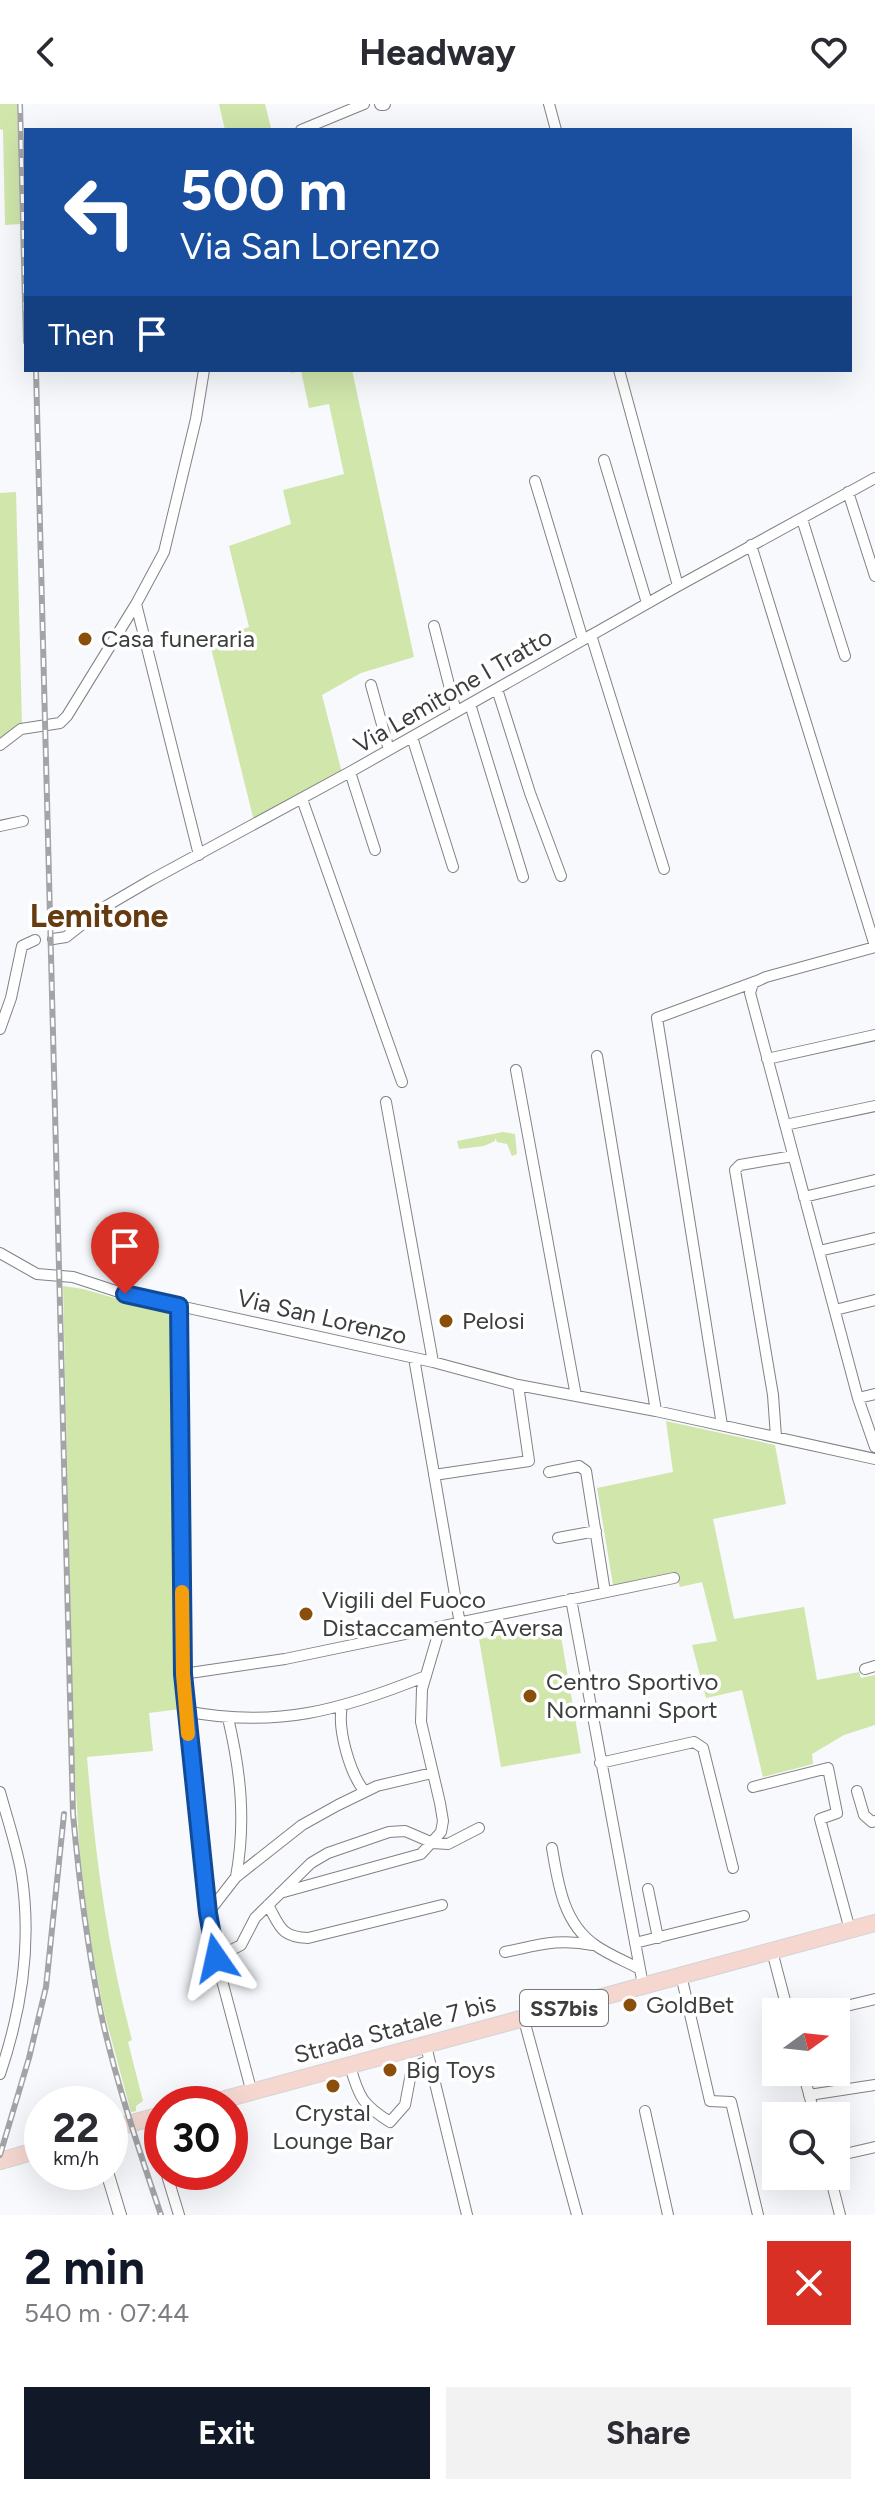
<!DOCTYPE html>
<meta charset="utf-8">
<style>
body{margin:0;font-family:Figtree,sans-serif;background:#f2f2f3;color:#2b2b33;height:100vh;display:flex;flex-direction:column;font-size:30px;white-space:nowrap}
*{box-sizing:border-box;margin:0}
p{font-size:26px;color:#7c7c81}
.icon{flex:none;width:44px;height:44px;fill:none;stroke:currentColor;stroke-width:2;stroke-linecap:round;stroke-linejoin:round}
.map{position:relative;height:2111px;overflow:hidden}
.sheet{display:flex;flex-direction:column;background:#fff;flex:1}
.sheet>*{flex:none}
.top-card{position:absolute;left:24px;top:24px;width:828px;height:244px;border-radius:0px;box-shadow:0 8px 32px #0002;background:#1a4fa0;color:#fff;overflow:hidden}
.needle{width:52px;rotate:75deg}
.fabs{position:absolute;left:762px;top:1894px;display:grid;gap:16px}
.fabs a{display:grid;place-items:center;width:88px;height:88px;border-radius:0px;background:#fff;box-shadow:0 8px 32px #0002;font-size:40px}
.speed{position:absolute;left:24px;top:1982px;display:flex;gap:16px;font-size:40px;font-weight:700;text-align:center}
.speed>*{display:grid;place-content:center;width:104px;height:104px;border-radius:50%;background:#fff;box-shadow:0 8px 32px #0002;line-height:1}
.speed small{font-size:20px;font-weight:400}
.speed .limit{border:12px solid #d22;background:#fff;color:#111}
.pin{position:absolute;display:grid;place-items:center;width:68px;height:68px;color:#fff;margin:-82px -34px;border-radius:50% 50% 50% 0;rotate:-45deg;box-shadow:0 0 8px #0007}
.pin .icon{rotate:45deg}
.me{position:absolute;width:88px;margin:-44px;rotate:349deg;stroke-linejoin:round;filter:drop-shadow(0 0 6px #0008)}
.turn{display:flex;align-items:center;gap:28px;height:168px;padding:0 24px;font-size:36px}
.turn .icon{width:104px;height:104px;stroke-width:2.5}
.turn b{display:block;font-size:56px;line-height:68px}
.then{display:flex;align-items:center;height:76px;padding:0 24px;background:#0003;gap:16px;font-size:30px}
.round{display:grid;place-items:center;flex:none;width:84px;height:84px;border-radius:0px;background:#f2f2f3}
.summary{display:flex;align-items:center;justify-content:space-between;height:136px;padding:0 24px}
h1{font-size:48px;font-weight:700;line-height:60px;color:#111827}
.cta{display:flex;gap:16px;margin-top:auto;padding:16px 24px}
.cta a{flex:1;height:92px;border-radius:0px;background:#111827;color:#fff;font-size:32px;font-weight:700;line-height:92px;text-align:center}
.cta a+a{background:#f2f2f3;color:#2b2b33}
header{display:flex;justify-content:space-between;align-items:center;height:104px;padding:0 24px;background:#fff;font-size:36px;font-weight:700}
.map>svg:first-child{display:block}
.green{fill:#d0e6ab}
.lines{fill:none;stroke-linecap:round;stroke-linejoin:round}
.minor-casing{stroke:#808285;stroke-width:12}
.tertiary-casing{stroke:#808285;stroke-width:14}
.primary-casing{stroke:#d4d4d5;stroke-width:18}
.minor{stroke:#fff;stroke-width:10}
.tertiary{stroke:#fff;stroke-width:12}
.primary{stroke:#f5d7d0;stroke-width:16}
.rail-casing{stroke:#a2a4a6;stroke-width:6}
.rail{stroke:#fff;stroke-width:3;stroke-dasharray:9;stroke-linecap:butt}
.route-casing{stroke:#114b97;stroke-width:20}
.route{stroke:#1a73e8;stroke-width:14}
.slow{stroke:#f59e0b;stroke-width:14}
.poi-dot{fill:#8a4f0b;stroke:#fff;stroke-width:3}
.labels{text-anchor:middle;stroke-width:7;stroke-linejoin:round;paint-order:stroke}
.shield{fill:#fff;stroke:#767778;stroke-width:2}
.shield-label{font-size:22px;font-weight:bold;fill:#3c3d3e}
.poi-label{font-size:24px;fill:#3c3d3e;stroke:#fff;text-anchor:start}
.street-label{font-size:24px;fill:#3c3d3e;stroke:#fff}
.district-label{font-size:32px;font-weight:bold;fill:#653b12;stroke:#fff}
</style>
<header><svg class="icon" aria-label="back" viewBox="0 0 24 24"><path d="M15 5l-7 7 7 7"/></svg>Headway<svg class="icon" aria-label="heart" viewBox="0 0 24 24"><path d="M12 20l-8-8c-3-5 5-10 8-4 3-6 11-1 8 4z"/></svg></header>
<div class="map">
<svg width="875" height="2111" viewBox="0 0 875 2111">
<rect width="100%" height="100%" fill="#f7f9fd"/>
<path class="green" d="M0 0H17L20 120 5 121 3 26 0 25Z
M219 0H265L271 24 225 26Z
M291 266H352L414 553 361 569 322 591 342 669 254 717 209 536 249 523 229 442 291 420 283 386 344 370 329 300 309 304 301 267 291 269Z
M16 388 22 620 0 635V389Z
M503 1028 515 1030 517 1050 512 1052 507 1040 497 1038 495 1034V1037L484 1042 459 1045 457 1037Z
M63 1182 83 1185 171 1210 173 1501 180 1605 149 1609 153 1647 87 1653C95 1749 107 1844 132 1936L128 1938 143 1997 136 2002V2007L131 2008 104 1908 90 1834 80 1753 74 1656Z
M666 1317 775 1341 786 1400 713 1415 734 1515 804 1503 817 1576 859 1568 861 1574 875 1571V1621L844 1631 812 1650 813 1660 763 1673 742 1586 706 1594 692 1541 717 1537 702 1478 680 1483 675 1468 613 1481 597 1384 673 1368Z
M559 1521 581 1649 501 1663 479 1535Z"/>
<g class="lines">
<g class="minor-casing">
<path id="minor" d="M549 0 556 26
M301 26 364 0
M619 266 678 482
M604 356 647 499
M535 377 583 536
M848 388 875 472
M802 415 845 552
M751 441 875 842
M136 500 199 751
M434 522 456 608
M591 531 664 765
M371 581 389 646
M497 585 530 689 561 772
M470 600 523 773
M412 633 453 763
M0 641 21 625 60 619 67 612 136 500 164 448 196 315 204 266
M350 668 375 746
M302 695 402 978
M0 722 23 717
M53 835 66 833 103 804 151 776 350 668 678 482 875 374
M875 843 766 873 753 879 750 889 858 1294 875 1343
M0 925 11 894 22 842 35 836
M597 952 656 1307
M767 955 875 931
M516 966 576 1292
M386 998 433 1258
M785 1021 875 1002
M804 1093 875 1076
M819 1147 875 1134
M0 1149 37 1170 73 1173 125 1190 433 1258 518 1281 656 1307 875 1355
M179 1202 185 1607 208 1809 216 1854 252 1989
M835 1206 875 1196
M414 1254 460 1520
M858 1294 875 1290
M722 1321 657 914 757 877
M776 1333 773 1291 735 1066 740 1061 793 1052
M549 1368 579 1362 586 1367 605 1488
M434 1371 529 1357 518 1281
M558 1434 596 1427
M571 1495 643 1881
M865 1565 875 1562
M183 1570 285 1555 674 1474
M342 1602C337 1625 350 1670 365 1688
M185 1607C276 1625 342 1606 426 1572
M228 1614C241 1669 246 1718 236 1773
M600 1659 694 1638 703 1644 733 1764
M753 1683 828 1664 837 1709 820 1715 850 1826
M857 1687 864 1711 872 1718 875 1717
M0 1688C7 1714 16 1740 21 1767 32 1834 22 1905 0 1970
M552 1744C558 1779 563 1819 595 1841 609 1851 625 1857 640 1865
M648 1785 658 1834
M280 1789 421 1750 441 1728 443 1717 440 1699 421 1618 422 1585 440 1524
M268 1801C280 1823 281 1833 308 1834L442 1801
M208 1809 236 1773 302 1721 338 1701 377 1682 432 1669
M635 1839 744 1812
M772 1847 788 1908
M505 1848C539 1841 559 1834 593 1841
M216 1854 241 1841 255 1814 311 1759 328 1749 389 1728 405 1727 433 1739 448 1740 479 1724
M681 1871 710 1997 731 1998 758 2111
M821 1908 875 1895
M524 1916 577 2111
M426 1942 467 2111
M350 1962C359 1994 363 2001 390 2018L405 2001 412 1964 429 1956
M803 1968 815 2012
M809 1991 875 1981
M645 2007 668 2111
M150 2014 162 2053
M836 2052 875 2043
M166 2068 179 2111
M830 2072 840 2111"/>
</g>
<g class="tertiary-casing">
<path id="tertiary" d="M381 0H384
M107 2068 120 2111"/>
</g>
<g class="primary-casing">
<path id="primary" d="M207 2000 875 1819
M110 2025 162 2011
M0 2057 42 2045"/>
</g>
<use href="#minor" class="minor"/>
<use href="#tertiary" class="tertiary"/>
<use href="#primary" class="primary"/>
<g class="rail-casing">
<path id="rail" d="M20 0 26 238
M36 266 73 1710C79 1776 87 1841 100 1905 115 1975 138 2043 161 2111
M0 2051 29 1954 46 1883 64 1710"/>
</g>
<use href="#rail" class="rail"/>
</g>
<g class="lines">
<g class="route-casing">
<path id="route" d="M125 1190 179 1202 183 1570 208 1809 216 1854"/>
</g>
<use href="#route" class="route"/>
<path class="slow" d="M182 1488 183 1570 188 1630"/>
</g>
<g class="poi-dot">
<circle cx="85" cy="535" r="8"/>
<circle cx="446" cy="1217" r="8"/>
<circle cx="306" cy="1510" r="8"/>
<circle cx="530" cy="1592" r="8"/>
<circle cx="630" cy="1901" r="8"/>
<circle cx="390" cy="1966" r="8"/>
<circle cx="333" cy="1982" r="8"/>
</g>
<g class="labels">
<rect class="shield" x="520" y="1886" width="88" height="36" rx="6"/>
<g class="shield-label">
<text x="564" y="1912">SS7bis</text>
</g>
<g class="poi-label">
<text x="101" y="543">Casa funeraria</text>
<text x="462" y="1225">Pelosi</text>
<text x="322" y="1504">Vigili del Fuoco<tspan x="322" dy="28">Distaccamento Aversa</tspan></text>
<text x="546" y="1586">Centro Sportivo<tspan x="546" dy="28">Normanni Sport</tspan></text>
<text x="646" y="1909">GoldBet</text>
<text x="406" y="1974">Big Toys</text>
<text x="333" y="2017" text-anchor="middle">Crystal<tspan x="333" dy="28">Lounge Bar</tspan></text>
</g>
<g class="street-label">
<text transform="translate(453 587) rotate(-30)" y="8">Via Lemitone I Tratto</text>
<text transform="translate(322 1213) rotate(13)" y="8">Via San Lorenzo</text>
<text transform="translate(395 1925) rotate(-15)" y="8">Strada Statale 7 bis</text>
</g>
<g class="district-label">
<text x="99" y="823">Lemitone</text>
</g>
</g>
</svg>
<div class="fabs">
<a><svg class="needle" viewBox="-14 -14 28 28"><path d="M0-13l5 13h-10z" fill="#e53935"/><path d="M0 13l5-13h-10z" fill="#7c7c81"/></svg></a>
<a><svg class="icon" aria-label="search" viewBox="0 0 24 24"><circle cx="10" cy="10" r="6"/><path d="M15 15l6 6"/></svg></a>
</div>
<div class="speed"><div>22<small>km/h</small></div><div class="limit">30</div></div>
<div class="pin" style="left:125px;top:1190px;background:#d93025"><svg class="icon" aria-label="arrive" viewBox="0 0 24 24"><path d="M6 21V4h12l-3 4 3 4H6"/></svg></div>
<svg class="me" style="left:216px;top:1854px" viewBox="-20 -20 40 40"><path d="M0-17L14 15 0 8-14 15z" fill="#1a73e8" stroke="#fff" stroke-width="4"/></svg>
<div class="top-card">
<div class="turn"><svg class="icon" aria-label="left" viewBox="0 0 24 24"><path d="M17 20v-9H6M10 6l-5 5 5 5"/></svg><div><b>500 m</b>Via San Lorenzo</div></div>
<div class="then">Then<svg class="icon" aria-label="arrive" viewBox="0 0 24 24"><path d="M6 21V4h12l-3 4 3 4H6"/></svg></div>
</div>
</div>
<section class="sheet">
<div class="summary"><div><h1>2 min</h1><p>540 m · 07:44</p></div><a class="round" style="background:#d93025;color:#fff"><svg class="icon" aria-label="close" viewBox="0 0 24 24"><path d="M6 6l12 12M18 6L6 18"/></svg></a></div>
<div class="cta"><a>Exit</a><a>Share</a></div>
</section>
